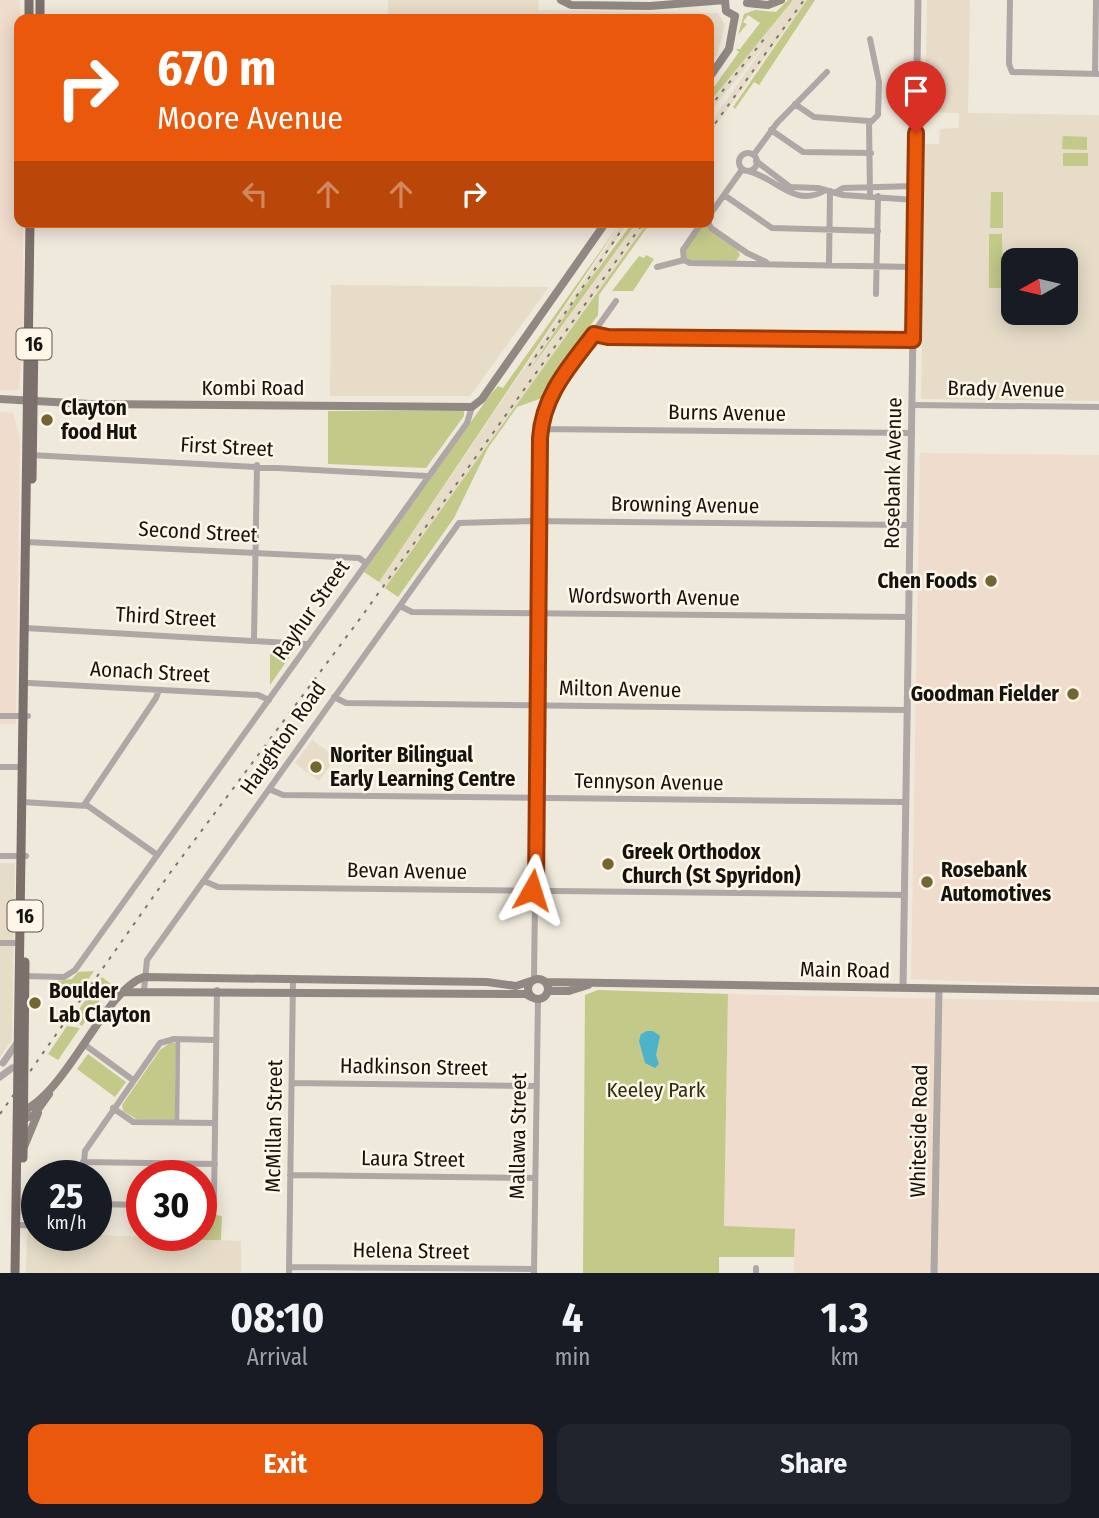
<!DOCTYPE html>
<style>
body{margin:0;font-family:"Fira Sans Condensed",sans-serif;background:#20242c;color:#f1f3f6;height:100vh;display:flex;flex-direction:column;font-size:26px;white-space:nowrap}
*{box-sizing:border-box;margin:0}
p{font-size:23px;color:#9ea1a6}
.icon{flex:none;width:38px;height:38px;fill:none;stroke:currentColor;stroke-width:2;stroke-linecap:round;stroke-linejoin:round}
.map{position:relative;height:1273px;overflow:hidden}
.panel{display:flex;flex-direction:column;background:#171b24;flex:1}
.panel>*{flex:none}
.hud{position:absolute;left:14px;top:14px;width:700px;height:214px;border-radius:14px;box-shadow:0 4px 18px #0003;background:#ea580c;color:#fff;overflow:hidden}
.needle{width:46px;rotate:262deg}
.controls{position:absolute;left:1001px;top:248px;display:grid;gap:14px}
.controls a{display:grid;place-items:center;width:77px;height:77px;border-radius:14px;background:#171b24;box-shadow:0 4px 18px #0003;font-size:35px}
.speed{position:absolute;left:21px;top:1160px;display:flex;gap:14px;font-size:35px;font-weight:700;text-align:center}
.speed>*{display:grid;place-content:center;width:91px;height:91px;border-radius:50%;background:#171b24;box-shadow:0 4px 18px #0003;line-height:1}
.speed small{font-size:18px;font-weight:400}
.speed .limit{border:10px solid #d22;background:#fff;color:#111}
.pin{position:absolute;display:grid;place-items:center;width:60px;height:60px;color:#fff;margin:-72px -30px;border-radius:50% 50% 50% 0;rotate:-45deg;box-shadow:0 0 7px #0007}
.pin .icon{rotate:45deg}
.me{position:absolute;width:77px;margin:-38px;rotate:6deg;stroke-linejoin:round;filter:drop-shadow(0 0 5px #0008)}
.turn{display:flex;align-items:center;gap:24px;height:147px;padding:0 28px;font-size:32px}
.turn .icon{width:91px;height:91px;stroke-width:2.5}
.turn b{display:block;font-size:49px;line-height:60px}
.lanes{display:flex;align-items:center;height:66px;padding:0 28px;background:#0003;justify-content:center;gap:35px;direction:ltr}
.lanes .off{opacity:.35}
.eta{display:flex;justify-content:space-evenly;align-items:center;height:119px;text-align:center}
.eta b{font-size:42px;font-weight:700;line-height:49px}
.cta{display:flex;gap:14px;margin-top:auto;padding:14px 28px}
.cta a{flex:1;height:80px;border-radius:14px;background:#ea580c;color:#fff;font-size:28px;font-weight:700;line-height:80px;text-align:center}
.cta a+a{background:#20242c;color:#f1f3f6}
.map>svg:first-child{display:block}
.built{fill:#e6dcc8;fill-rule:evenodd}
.industrial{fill:#efdccc}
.green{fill:#c2c989}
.water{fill:#4eb2ca}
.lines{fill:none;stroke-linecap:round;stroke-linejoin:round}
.pedestrian{stroke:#aea7a5;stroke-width:4.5}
.minor{stroke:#aea7a5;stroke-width:6}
.tertiary{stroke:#aea7a5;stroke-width:7}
.secondary{stroke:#918783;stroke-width:8}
.primary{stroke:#7c706c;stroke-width:9}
.rail{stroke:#7b776e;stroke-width:2;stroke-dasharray:3.5 7;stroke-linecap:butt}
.route-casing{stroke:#983908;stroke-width:18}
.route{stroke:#ea580c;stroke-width:12}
.poi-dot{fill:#726633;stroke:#fdf6e9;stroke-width:2.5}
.labels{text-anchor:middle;stroke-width:5;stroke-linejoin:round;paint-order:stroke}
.shield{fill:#fdf6e9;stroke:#5b5750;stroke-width:2}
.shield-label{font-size:19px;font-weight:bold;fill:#15130e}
.street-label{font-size:21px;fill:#15130e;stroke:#fdf6e9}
.poi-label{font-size:21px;font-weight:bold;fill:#15130e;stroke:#fdf6e9;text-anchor:start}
.park-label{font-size:21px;fill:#2c2f0e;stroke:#fdf6e9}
</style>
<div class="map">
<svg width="1099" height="1273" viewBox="0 0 1099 1273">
<rect width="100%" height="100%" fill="#efe9db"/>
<path class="built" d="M388 0H538L539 10 718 13 725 25 717 55 709 67V19H388Z
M793 0H807L709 135V125L767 42 709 113V103Z
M927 0H970L968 113 1099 115V401L921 399 925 144H939L940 129 959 128V113L925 112ZM1013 261H1066V313H1013Z
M623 222H628L531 370 637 222H648L385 588 379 582Z
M331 285H332L549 287 470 396H330Z
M312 740 336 757 319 781 295 763Z
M0 863H15L12 1040 0 1057Z
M27 1232H37V1236L96 1235 241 1241V1273H26Z"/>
<path class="industrial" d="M0 0H19L20 10 19 222H23L24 332 19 390H0Z
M0 412 13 413 20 438 16 724H0Z
M920 453 1099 455V987L911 979Z
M728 994 1099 1002V1273H794V1229L724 1227Z"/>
<path class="green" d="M788 0H793L709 103V94L739 52 736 49H740L760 23 748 15 743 22 747 24 738 35 744 14 755 10 776 12Z
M807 0H815L759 85 754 82 735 109 733 107Z
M1063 136 1087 137V150L1062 149Z
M1063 153H1088V166H1063Z
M991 192H1003V228H990Z
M621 222 379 582 364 572 490 395 498 386 503 388Z
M633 222H637L530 370 579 294Z
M648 222H651L599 295 598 315 550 380 542 398 517 407 488 448 454 518 398 597 385 588Z
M704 222 737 249 740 255 736 261H687L685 249Z
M989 234H1002L1003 288H989Z
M646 255 654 259 633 291H612L639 256 644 258Z
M328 411H464V416L426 468 328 464Z
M270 651 293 652 270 685Z
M94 971 83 987 56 990V981L72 979 78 972Z
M102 977 111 984 82 1026 72 1019Z
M598 990 728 994 724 1226 795 1229 794 1257H719V1273H583L585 995Z
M67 1026 80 1028 58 1060 48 1054Z
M170 1043H176L175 1120 136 1119 123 1111 122 1105 160 1050Z
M88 1054 126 1082 115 1097 77 1069Z
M204 1213 222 1216 221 1240H202Z"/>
<path class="water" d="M647 1031H653L660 1036 656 1055 659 1064 655 1068 645 1063 639 1041 641 1034Z"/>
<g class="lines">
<path class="pedestrian" d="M177 1122 178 1039"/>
<path class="minor" d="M1010 0 1009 64 1012 72 1099 74
M870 39 879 82 878 115 870 123
M1095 74 1096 0
M795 104 814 117 869 121 870 195
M771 130 803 152 871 153
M755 153 777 123 827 72
M739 162a9 9 0 1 1 18 0a9 9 0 1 1-18 0Z
M756 161 790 187 818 188 843 195 915 200
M748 171C775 177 794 208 824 191
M836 192 843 188 915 186
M724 195 772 228 878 231
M709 216 741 171
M708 222 711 228 747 253 766 262
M684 260 683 250 702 222
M829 265 830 191
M657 267 684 260 690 263 914 267
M876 294 878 196
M594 334 608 337 913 340
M912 405 1099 407
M541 429 912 433
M30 455 427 476
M26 542 359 558 366 563
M400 606 412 612 909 617
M25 628 306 644
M254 639 257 465
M29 683 258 695 269 700
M334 697 346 703 907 710
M0 716H28
M0 767H22
M269 789 283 795 905 802
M22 802 88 806 156 854
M84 805 156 698 159 690
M0 856H26
M204 881 218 887 905 895
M0 943H19
M22 976 64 977 75 970 467 423 472 407
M534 979 541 429 552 391 616 301
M144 990 147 960 459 523 532 521 910 525
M85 1045 133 1080
M292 1083 537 1086
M113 1108 133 1122 215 1123
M83 1162 215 1164
M290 1175 535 1178
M83 1176 85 1151 160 1043 174 1039 216 1040
M96 1204 142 1205
M201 1207 209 1206 214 1199 217 990
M21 1225 37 1226
M289 1267 534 1269
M289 1273 293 979
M534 1273 538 999
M756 1273V1268"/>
<path class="tertiary" d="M903 988 918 0
M3 1063 17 1043
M0 1077 12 1068 21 1067
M934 1273 939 989"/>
<path class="secondary" d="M561 0 571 5 650 6 725 0
M725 0 726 11 735 16
M747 3 768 5 781 0
M709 78 729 49 735 16
M0 399 90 404 472 407 482 399 606 222
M528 989a10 10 0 1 1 20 0a10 10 0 1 1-20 0Z
M546 982 1099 991
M548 991H569L588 985
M122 992 526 994 531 997
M19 1113C68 1094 103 991 144 977L487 982 516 986 531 981
M18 1121 34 1115 49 1094
M24 1147 38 1113"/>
<path class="primary" d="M29 19V0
M40 19V0
M32 479 34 336
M23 1158 25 962
M15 1273 30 222"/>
<path class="rail" d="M709 108 768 34
M709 132 804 0
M529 366 627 222
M0 1114 170 873 362 616 644 222"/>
</g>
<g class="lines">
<g class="route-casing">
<path id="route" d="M532 890H536L540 438C543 395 569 367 594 334L608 337 913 340 916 133"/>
</g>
<use href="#route" class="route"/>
</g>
<g class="poi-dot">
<circle cx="47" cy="420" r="7"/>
<circle cx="991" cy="581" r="7"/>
<circle cx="1073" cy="694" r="7"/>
<circle cx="316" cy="767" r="7"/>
<circle cx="608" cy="864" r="7"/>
<circle cx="927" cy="882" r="7"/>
<circle cx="35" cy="1003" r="7"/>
</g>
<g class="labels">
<g class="shield">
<rect x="16.5" y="328.5" width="35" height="31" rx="5"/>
<rect x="7.5" y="900.5" width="35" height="31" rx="5"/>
</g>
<g class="shield-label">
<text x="34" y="351">16</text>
<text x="25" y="923">16</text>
</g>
<g class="street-label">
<text x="253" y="395">Kombi Road</text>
<text transform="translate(1006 389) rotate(1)" y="7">Brady Avenue</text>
<text transform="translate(727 413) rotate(1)" y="7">Burns Avenue</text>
<text transform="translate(227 447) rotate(3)" y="7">First Street</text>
<text transform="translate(893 473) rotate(-89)" y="7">Rosebank Avenue</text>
<text transform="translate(685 505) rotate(1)" y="7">Browning Avenue</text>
<text transform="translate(198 532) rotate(3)" y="7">Second Street</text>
<text transform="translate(654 597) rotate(1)" y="7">Wordsworth Avenue</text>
<text transform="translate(311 610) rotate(-55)" y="7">Rayhur Street</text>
<text transform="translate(166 617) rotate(3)" y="7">Third Street</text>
<text transform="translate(150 672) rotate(3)" y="7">Aonach Street</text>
<text transform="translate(620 689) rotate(1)" y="7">Milton Avenue</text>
<text transform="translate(283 738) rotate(-55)" y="7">Haughton Road</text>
<text transform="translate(649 782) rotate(1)" y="7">Tennyson Avenue</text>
<text transform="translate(407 871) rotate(1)" y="7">Bevan Avenue</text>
<text transform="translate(845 970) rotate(1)" y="7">Main Road</text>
<text transform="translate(414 1067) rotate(1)" y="7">Hadkinson Street</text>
<text transform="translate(274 1126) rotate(-89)" y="7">McMillan Street</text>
<text transform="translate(919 1131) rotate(-89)" y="7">Whiteside Road</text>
<text transform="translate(518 1136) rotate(-89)" y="7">Mallawa Street</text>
<text transform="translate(413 1159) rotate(1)" y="7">Laura Street</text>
<text transform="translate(411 1251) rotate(1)" y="7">Helena Street</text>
</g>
<g class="poi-label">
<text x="61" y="415">Clayton<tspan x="61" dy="24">food Hut</tspan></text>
<text x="977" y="588" text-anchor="end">Chen Foods</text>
<text x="1059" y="701" text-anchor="end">Goodman Fielder</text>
<text x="330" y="762">Noriter Bilingual<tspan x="330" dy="24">Early Learning Centre</tspan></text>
<text x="622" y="859">Greek Orthodox<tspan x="622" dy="24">Church (St Spyridon)</tspan></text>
<text x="941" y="877">Rosebank<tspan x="941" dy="24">Automotives</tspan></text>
<text x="49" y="998">Boulder<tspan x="49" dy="24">Lab Clayton</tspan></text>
</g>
<g class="park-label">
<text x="656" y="1097">Keeley Park</text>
</g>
</g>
</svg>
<div class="controls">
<a><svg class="needle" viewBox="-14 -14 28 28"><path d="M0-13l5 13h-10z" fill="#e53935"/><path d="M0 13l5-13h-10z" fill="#9ea1a6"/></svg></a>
</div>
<div class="speed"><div>25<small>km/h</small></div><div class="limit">30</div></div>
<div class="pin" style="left:916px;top:133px;background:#d93025"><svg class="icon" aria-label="arrive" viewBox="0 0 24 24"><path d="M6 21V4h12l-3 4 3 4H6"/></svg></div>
<svg class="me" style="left:532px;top:890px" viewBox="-20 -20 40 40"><path d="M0-17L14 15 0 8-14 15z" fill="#ea580c" stroke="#fff" stroke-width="4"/></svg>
<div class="hud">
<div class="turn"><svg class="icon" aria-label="right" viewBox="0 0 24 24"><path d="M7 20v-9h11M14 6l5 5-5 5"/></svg><div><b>670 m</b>Moore Avenue</div></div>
<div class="lanes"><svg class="icon off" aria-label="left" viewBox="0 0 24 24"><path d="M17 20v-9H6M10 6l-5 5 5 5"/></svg><svg class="icon off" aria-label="ahead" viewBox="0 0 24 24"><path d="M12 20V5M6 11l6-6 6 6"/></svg><svg class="icon off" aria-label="ahead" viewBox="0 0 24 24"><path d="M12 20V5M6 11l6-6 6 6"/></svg><svg class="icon" aria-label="right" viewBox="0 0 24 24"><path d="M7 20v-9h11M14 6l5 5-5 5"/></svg></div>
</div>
</div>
<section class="panel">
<div class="eta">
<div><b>08:10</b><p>Arrival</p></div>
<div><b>4</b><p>min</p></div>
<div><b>1.3</b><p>km</p></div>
</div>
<div class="cta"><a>Exit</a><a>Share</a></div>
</section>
